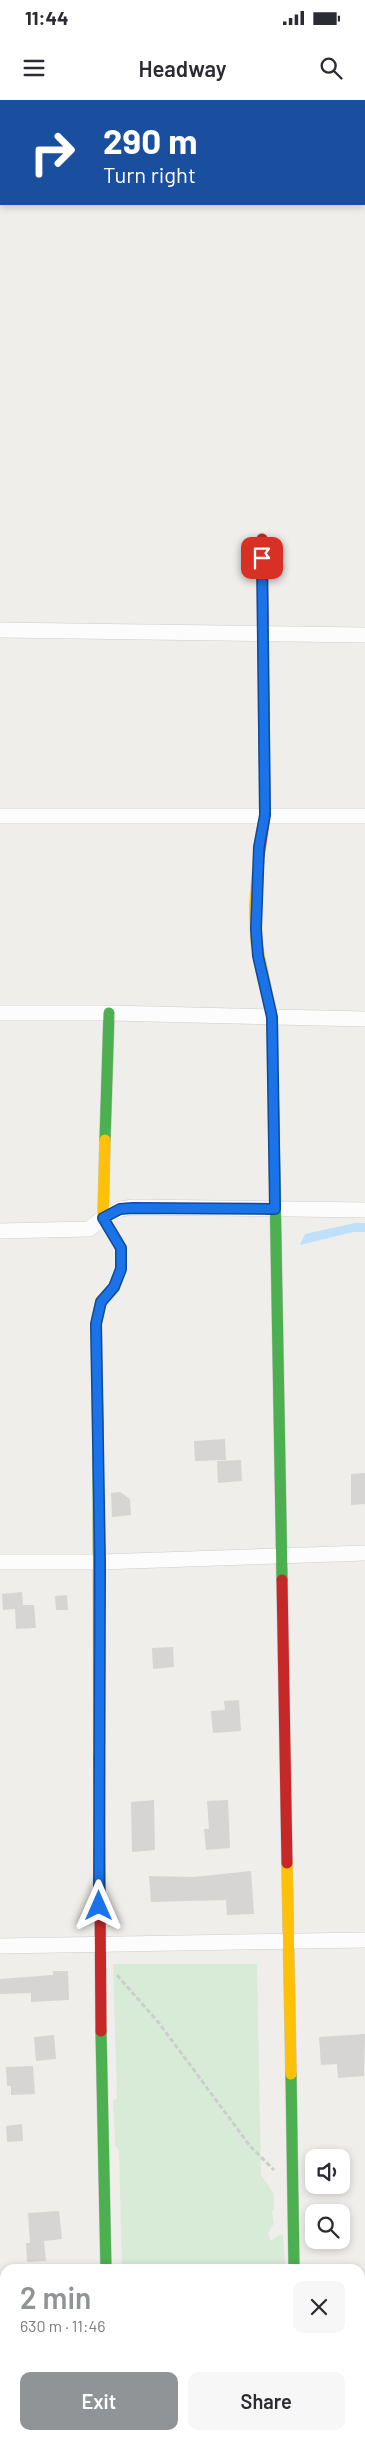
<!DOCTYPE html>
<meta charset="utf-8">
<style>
body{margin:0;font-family:Barlow,sans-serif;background:#f7f7f7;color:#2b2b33;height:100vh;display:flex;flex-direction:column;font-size:19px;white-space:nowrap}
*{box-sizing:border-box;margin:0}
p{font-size:16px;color:#7c7c81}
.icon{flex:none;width:28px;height:28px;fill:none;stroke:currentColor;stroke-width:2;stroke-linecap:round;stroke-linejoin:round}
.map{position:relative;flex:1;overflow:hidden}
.details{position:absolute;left:0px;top:2164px;width:365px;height:176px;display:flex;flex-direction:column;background:#fff;border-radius:15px 15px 0 0;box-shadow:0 2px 8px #0003}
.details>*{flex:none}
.hud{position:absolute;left:0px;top:0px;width:365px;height:105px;box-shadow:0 2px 8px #0003;background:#1a4fa0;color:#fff;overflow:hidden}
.controls{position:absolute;left:305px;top:2049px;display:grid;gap:10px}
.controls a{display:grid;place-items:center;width:45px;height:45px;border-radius:10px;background:#fff;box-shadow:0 2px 8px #0003;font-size:25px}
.pin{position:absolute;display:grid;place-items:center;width:42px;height:42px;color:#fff;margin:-21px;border-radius:10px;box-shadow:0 2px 8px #0006}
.me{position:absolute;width:55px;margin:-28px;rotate:0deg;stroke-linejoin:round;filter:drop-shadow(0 0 4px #0008)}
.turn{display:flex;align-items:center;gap:18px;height:105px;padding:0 20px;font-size:22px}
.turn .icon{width:65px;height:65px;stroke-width:2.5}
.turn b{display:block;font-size:35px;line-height:42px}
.round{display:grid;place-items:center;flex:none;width:52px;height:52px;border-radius:10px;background:#f7f7f7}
.head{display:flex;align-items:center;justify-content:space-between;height:85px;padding:0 20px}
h1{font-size:30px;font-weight:600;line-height:38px;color:#919496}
.primary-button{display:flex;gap:10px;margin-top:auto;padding:10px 20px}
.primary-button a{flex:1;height:58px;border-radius:10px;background:#919496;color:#fff;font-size:20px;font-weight:600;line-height:58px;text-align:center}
.primary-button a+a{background:#f7f7f7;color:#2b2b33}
.status{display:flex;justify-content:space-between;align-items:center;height:35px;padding:0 25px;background:#fff;direction:ltr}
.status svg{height:14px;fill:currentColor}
header{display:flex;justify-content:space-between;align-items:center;height:65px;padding:0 20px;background:#fff;font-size:22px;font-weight:600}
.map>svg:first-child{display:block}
.green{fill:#d8ebd6}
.water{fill:#bfe0f9}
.building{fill:#d6d5d3}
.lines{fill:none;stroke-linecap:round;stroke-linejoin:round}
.street-casing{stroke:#cbcccc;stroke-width:16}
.fast-casing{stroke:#cacacb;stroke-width:12}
.slow-casing{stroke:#cacacb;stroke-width:12}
.jam-casing{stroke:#cacacb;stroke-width:12}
.path{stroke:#cacfcc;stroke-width:3;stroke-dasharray:5 2.5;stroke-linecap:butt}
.street{stroke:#fdfcfc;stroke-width:15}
.fast{stroke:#4caf50;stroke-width:11}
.slow{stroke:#ffc107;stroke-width:11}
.jam{stroke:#c62828;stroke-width:11}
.route-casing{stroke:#114b97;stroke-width:12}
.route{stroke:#1a73e8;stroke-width:9}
</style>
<div class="status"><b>11:44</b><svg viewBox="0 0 49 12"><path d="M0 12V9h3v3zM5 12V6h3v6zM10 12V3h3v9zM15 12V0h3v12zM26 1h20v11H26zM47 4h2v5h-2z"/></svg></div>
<header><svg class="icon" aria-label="menu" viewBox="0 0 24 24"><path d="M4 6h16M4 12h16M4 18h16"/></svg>Headway<svg class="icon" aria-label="search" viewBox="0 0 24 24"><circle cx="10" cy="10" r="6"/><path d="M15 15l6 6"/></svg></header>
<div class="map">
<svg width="365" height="2339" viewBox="0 0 365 2339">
<rect width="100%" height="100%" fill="#efeeea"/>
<path class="green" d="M113 1864H257L261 2075 274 2094V2109L272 2112 274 2123 268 2134 271 2141 280 2134 283 2136 285 2165 282 2169H122L119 2051 115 2045C115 2031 114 2016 113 2001L117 1998Z"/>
<path class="water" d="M355 1123H365V1132H353L300 1145 305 1134Z"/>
<path class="building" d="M225 1339 226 1360 195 1361 194 1341Z
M241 1360 242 1381 218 1383 217 1361Z
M365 1373V1404L351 1405V1374Z
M120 1392 130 1399 131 1415 112 1417 111 1393Z
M22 1492 23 1505H34L36 1528 16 1529 15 1509 3 1510 2 1494Z
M67 1495 68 1510H56L55 1496Z
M173 1547 174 1567 153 1569 152 1548Z
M239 1600 241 1631 213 1633 211 1611 225 1610 224 1601Z
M154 1700 155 1750 132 1752 131 1702Z
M228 1700 230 1748 206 1750 204 1729H209L207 1701Z
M251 1771 254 1814 227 1815 226 1800 151 1802 149 1776 193 1777Z
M53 1871H68L69 1900 31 1902V1893L0 1894V1879L53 1875Z
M365 1934 364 1976 338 1978 337 1964 321 1965 319 1937Z
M54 1935 56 1959 36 1961 34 1937Z
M33 1966 35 1994 11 1995V1986H7L6 1967Z
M22 2024 23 2041 7 2042 6 2026Z
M59 2111 62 2139 44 2141 46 2161 27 2162 26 2143H30L28 2113Z"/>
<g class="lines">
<g class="street-casing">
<path id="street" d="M0 530 365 535
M0 716H365
M0 913H109L365 919
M0 1131 89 1129 103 1118 120 1109 133 1107 365 1110
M0 1462H100L365 1453
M0 1846 365 1840
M360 2258H365
M0 2263H5
M110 2335V2339
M293 2339V2335"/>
</g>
<g class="fast-casing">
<path id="fast" d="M273 972 282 1480
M105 1040 109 913
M98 1321 99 1657
M101 1931 106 2169
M291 1974 294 2169"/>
</g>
<g class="slow-casing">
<path id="slow" d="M259 756 255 805 256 841 272 917 273 972
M98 1321 96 1224 101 1201 114 1187 121 1169V1148L103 1118 105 1040
M287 1763 291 1974"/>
</g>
<g class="jam-casing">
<path id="jam" d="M259 756 265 715 262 439
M282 1480 287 1763
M99 1657 101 1931"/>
</g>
<path class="path" d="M117 1875 159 1923 250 2046 274 2070"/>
<use href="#street" class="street"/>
<use href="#fast" class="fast"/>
<use href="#slow" class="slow"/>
<use href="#jam" class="jam"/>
</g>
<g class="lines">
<g class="route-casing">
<path id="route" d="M99 1806 100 1462 96 1224 101 1202 114 1187 121 1169V1148L103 1118 120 1109 133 1108 275 1109 272 917 258 856 256 829 259 747 265 715 262 458"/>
</g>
<use href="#route" class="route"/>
</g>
</svg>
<div class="controls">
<a><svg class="icon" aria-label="sound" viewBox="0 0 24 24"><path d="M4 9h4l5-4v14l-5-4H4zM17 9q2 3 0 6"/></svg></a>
<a><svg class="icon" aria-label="search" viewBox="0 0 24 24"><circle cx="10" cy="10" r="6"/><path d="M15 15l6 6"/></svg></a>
</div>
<div class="pin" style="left:262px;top:458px;background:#d93025"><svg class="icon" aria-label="arrive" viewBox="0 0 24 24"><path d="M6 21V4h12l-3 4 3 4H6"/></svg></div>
<svg class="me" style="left:99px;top:1806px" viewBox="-20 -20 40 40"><path d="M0-17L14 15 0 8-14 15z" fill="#1a73e8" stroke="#fff" stroke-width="4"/></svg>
<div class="hud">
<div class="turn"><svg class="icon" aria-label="right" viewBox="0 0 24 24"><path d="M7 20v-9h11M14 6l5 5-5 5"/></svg><div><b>290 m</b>Turn right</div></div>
</div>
<section class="details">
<div class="head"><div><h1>2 min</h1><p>630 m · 11:46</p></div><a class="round"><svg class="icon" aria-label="close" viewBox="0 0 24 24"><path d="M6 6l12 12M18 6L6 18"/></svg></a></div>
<div class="primary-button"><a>Exit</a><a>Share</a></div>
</section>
</div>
